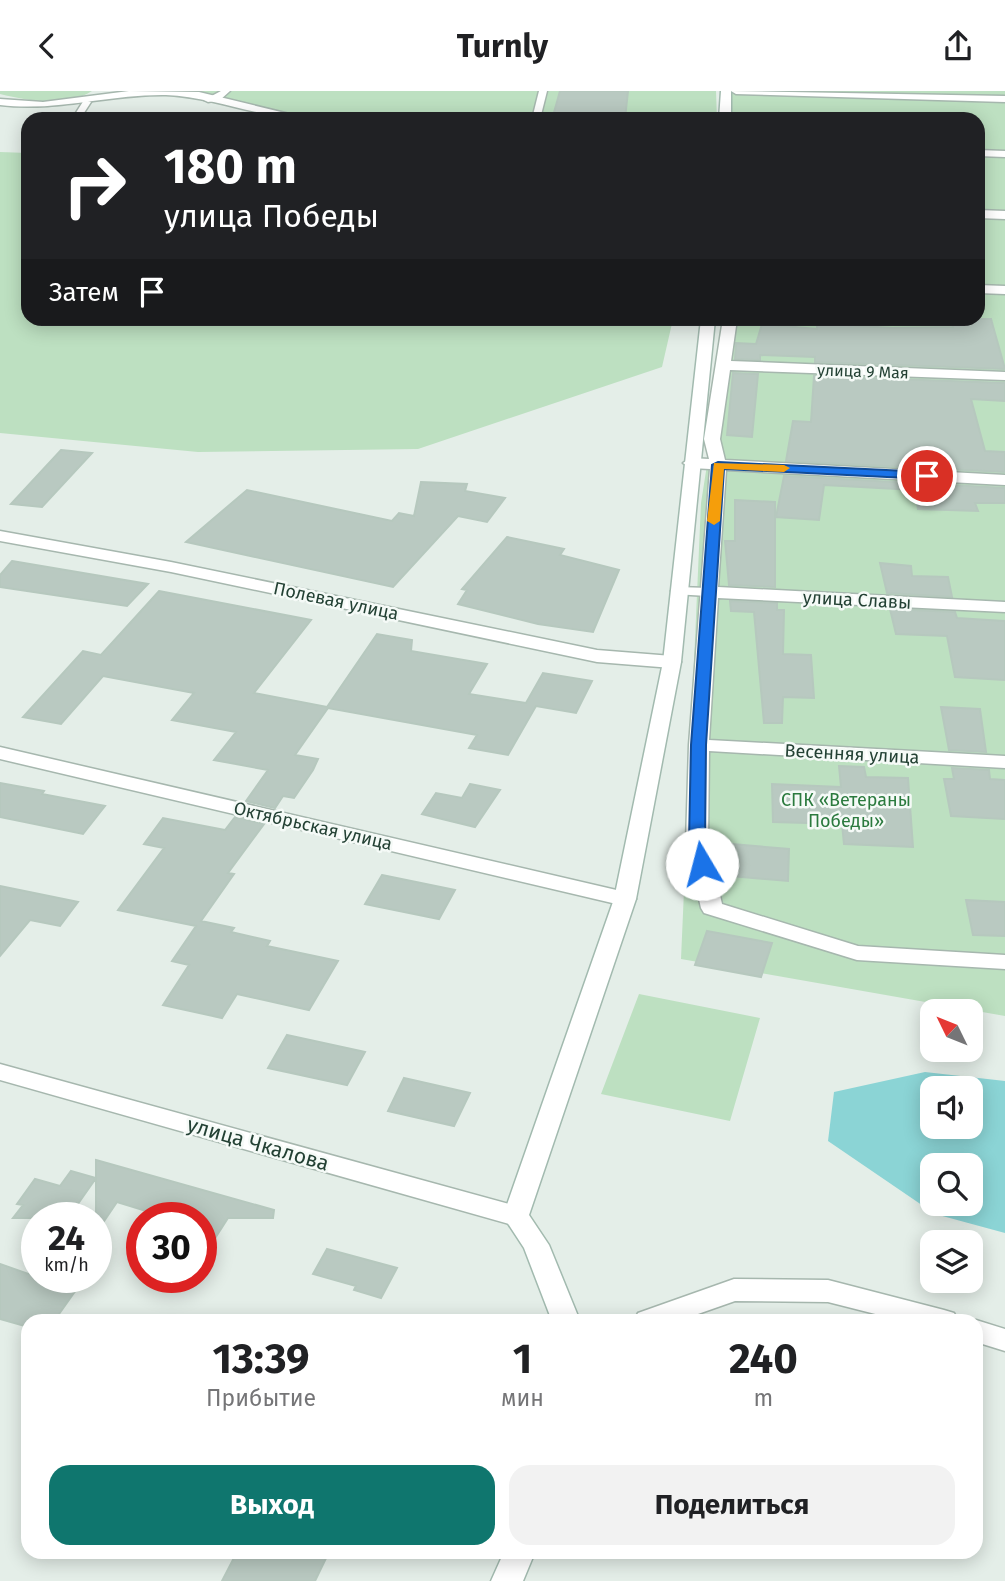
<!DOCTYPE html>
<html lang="ru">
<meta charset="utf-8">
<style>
body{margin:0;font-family:"Fira Sans",sans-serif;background:#f2f2f2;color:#202124;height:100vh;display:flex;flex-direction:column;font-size:26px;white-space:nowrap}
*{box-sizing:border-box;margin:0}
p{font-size:23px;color:#757577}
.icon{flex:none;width:38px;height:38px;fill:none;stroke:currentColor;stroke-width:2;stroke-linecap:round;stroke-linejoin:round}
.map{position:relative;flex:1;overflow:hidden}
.drawer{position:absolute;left:21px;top:1223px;width:962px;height:245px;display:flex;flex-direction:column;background:#fff;border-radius:21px;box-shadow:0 4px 18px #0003}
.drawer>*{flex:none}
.guide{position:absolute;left:21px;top:21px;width:964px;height:214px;border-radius:21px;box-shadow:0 4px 18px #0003;background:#202124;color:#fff;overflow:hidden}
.needle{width:46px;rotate:313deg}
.tools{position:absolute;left:920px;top:908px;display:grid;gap:14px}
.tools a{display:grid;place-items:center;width:63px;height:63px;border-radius:14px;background:#fff;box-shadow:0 4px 18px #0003;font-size:35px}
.speed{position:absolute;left:21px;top:1111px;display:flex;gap:14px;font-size:35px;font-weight:700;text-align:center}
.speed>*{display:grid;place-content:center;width:91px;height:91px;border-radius:50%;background:#fff;box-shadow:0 4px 18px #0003;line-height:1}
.speed small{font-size:18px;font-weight:400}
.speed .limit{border:10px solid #d22;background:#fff;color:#111}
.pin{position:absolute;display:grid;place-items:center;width:60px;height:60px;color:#fff;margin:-30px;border:4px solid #fff;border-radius:50%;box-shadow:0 2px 7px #0007}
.me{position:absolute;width:77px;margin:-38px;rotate:352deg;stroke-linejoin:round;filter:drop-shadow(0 0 5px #0008)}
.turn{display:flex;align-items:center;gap:24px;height:147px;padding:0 28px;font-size:32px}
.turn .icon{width:91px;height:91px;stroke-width:2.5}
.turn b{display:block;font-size:49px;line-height:60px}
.then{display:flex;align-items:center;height:66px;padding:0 28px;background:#0003;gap:14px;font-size:26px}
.eta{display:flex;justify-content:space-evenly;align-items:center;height:119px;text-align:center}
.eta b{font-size:42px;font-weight:700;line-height:49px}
.cta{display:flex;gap:14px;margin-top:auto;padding:14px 28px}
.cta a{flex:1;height:80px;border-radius:21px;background:#0f766e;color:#fff;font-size:28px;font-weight:700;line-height:80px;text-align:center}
.cta a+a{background:#f2f2f2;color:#202124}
header{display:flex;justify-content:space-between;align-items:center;height:91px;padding:0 28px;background:#fff;font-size:32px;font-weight:700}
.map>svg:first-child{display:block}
.green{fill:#bde0c1}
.water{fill:#8bd4d5;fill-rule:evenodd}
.building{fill:#b9c9c1;stroke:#b6c8be;stroke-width:2}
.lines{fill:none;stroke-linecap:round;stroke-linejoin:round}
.lane-casing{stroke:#a6b7ae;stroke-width:3}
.street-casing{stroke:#a6b7ae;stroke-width:3}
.secondary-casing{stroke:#a2baaf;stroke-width:3}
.path{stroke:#84b39d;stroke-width:2.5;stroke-dasharray:2 2.5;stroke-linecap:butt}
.lane{fill:#fff;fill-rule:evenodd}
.street{fill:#fff;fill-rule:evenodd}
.secondary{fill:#fff;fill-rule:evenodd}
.route{fill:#1a73e8;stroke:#114b97;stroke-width:2}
.slow{fill:#f59e0b}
.labels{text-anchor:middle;stroke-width:5;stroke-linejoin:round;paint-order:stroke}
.far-street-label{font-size:16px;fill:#234134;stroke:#f5faf7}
.street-label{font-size:18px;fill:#234134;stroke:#f5faf7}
.park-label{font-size:18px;fill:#2b7a3e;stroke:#f5faf7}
.near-street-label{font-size:21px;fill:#234134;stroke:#f5faf7}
</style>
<header><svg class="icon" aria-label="back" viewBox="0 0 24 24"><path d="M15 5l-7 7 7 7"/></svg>Turnly<svg class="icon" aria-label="share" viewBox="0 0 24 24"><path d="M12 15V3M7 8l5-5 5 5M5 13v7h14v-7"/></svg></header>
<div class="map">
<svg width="1005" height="1490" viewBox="0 0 1005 1490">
<rect width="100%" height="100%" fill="#e4eee8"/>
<path class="green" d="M0 0H92C65 17 30 10 0 3Z
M184 0H716L717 28H319L268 20Z
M730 0H1005V925L681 868 701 412 730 228H978V28H732L729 25Z
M0 61 28 62V228H673L662 276 418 358 198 361 0 342Z
M639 903 760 927 730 1030 601 1003Z"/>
<path class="water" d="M925 981 1005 990V1142L935 1123 828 1050 834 1001ZM933 998H971V1036H933ZM933 1074H971V1113H933Z"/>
<path class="building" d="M560 0H628L625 28 553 25Z
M951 228H991L1005 278 815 271V266L760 264V269L735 268 736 252 756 253 762 233 817 238V232L892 237 953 236Z
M733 282 758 283 752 346 727 344Z
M814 285 1005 292V310L971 308 985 360 1005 361V381L786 370 793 330 811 331Z
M61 359 92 362 42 416 11 413Z
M784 385 1005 397V412H975L978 420 918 418 915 399 824 394 819 429 776 426Z
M421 391 467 393 465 400 505 407 487 431 458 425 393 496 186 451 247 399 392 430 399 422 414 425Z
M735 409 775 411V496L729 494 725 450H735Z
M507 446 564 458 560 464 619 479 593 541 538 533 458 513 467 499 462 498Z
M12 470 148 493 127 515 0 496V484Z
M880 472 911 475 912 485 948 486 952 506 887 502Z
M159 500 311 529 254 602 327 616 377 543 412 549 411 560 487 573 469 603 526 612 543 582 592 590 576 622 536 615 508 664 469 657 477 644 328 617 295 664 318 668 313 679 294 707 283 705 275 717 246 710 268 679 214 669 236 641 172 629 194 602 103 585 61 633 23 626 83 560 101 564Z
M730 510 777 512V519H784L783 563 811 564 814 607 783 606 782 632H764L754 521 731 520Z
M890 518 955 521 957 527 1005 530V589L955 586 947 545 896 543Z
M941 616 980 618 986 661 949 659Z
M839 675 864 676 866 686 908 687 913 756 844 753 842 733 773 731 772 693 841 696Z
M952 677 989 679 990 688 1005 689V728L951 725 944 688H954Z
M0 692 44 700 42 703 105 715 83 743 0 726Z
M470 693 500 699 475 736 422 723 436 702 462 707Z
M235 726 264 733 228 782 234 783 201 830 234 837 231 841 270 850 267 855 338 870 309 919 237 903 222 927 163 914 189 874 172 870 196 835 118 819 164 757 144 753 163 727 225 739Z
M732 753 789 758 788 790 731 785Z
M382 784 455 799 439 828 365 813Z
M0 795 78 811 60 835 30 829 0 865Z
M966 809 1005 811V845L973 844Z
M707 840 772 852 761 886 695 874Z
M287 944 365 961 347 994 268 977Z
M404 987 470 1002 454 1035 388 1020Z
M96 1069 274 1119 273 1127H228L201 1169V1127H169L117 1111 96 1142Z
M71 1080 96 1087 68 1127H13L23 1114 17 1113 35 1088 60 1095Z
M327 1158 397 1177 381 1207 354 1199 356 1195 313 1183Z
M0 1173 37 1186 78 1196 54 1230H28V1236L0 1228Z
M237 1461H329L315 1490H222Z"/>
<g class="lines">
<g class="lane-casing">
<path id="lane" d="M221 0H230L220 9 208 11 204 9Z
M539 0H547L540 28H532Z
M84 9 91 11 80 28H72Z
M678 496 708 497 715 501 708 505 673 503 671 500Z"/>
</g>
<g class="street-casing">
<path id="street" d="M129 0 199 1 310 28C261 28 215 6 166 4 110 3 57 21 0 14V8L43 11Z
M731 0 1005 5V11L736 3Z
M978 59 1005 60V66L978 65Z
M978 119 1005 120V128L978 127Z
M978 194 1005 195V203L978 202Z
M723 228H737L731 270 1005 281V289L730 279 720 348 725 369 1005 384V394L726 379 718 496 1005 511V521L718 507 709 649 1005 665V677L709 660 708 751 722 813 858 855 1005 864V878L857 869 704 822 701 817 686 751 689 654 710 378 691 377 683 372 691 367 709 368 704 348Z
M0 440 171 471 597 559 672 565 681 571 672 577 597 571 171 481 0 450Z
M0 656 625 801 636 808 625 815 0 668Z
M0 973 516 1115 525 1118 529 1125 525 1132 516 1135 0 989Z
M734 1188 828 1189 944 1219 954 1222 958 1230H903L828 1211 735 1210 678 1230H634L638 1222Z
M976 1229 1005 1238V1260L976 1251V1230H972Z"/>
</g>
<g class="secondary-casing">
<path id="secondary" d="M721 0H731V28H719Z
M701 228H715L681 571 636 808 529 1124 549 1154 580 1230H552L524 1157 503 1125 614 808 663 571Z
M504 1461H535L523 1490H491Z"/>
</g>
<path class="path" d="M325 26 343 28"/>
<use href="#lane" class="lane"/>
<use href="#street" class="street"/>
<use href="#secondary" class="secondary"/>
</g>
<path class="route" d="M718 371 927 381 933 385 927 388 724 378 706 654 705 751 710 773 702 778 694 773 689 751 691 654 712 374Z"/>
<path class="slow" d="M714 372 784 374 790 377 784 381 724 378 720 430 714 434 707 430Z"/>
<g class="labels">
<g class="far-street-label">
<text transform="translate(863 280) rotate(2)" y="6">улица 9 Мая</text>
</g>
<g class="street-label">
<text transform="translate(857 509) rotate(3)" y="6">улица Славы</text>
<text transform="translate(336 510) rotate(12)" y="6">Полевая улица</text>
<text transform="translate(852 663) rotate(3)" y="6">Весенняя улица</text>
<text transform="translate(313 735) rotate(13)" y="6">Октябрьская улица</text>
</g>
<g class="park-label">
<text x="846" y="715">СПК «Ветераны<tspan x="846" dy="21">Победы»</tspan></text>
</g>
<g class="near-street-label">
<text transform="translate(258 1053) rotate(16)" y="7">улица Чкалова</text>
</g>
</g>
</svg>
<div class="tools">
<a><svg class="needle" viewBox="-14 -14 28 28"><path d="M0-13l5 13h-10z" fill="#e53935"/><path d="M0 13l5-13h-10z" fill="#757577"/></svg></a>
<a><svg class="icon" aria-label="sound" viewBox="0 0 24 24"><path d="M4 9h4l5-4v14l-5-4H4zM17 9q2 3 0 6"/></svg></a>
<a><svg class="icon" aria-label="search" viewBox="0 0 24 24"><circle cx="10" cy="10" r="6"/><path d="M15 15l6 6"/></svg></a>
<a><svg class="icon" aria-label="layers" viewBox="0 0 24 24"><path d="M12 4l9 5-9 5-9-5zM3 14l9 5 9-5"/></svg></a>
</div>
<div class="speed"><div>24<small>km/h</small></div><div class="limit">30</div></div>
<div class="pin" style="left:927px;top:385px;background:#d93025"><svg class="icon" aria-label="arrive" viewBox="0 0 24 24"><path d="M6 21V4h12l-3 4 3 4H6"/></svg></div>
<svg class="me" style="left:702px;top:773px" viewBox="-20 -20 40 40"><circle r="19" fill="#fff"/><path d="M0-13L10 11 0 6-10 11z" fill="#1a73e8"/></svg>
<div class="guide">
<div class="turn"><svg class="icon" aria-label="right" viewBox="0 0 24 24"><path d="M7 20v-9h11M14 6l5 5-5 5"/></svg><div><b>180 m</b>улица Победы</div></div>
<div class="then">Затем<svg class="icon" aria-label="arrive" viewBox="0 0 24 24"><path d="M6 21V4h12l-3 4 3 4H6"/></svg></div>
</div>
<section class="drawer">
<div class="eta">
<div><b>13:39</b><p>Прибытие</p></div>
<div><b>1</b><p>мин</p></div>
<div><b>240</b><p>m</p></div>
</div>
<div class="cta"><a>Выход</a><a>Поделиться</a></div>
</section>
</div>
